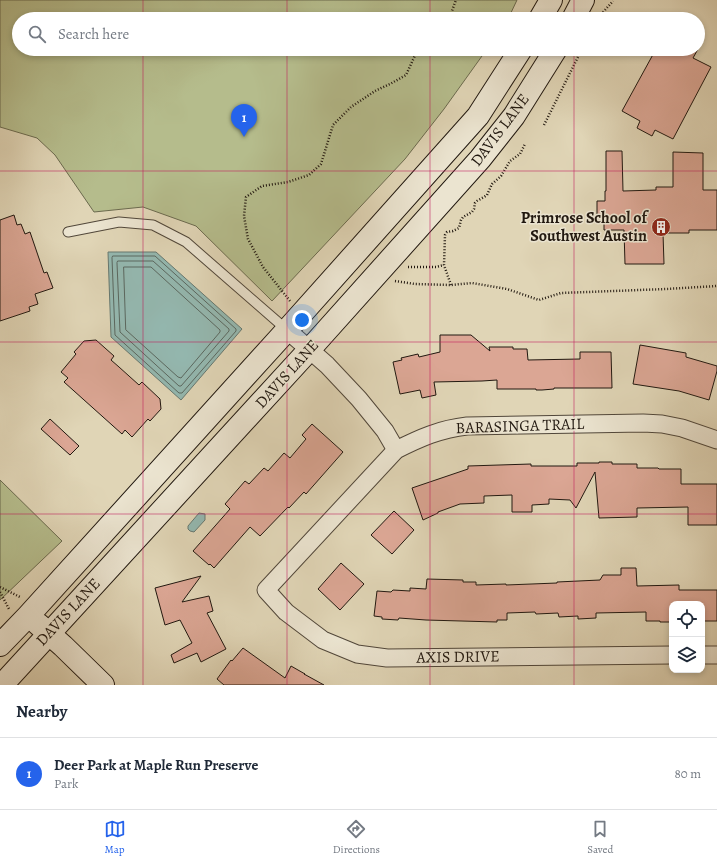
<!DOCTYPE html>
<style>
body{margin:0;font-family:Alegreya,serif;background:#f2f2f3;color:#1f2937}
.controls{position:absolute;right:12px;bottom:12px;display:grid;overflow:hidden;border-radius:8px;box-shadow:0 2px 6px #0003}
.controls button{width:36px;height:36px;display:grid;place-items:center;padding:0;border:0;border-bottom:1px solid #e0e1e3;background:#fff;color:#1f2937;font:20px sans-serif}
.you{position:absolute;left:302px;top:320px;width:14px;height:14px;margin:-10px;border:3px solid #fff;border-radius:50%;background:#1a73e8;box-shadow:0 0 0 6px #1a73e833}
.badge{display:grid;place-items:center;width:26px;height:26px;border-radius:50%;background:#2563eb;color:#fff;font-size:13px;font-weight:700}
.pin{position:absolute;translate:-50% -33px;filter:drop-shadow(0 1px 2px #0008)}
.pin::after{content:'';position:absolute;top:21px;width:14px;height:12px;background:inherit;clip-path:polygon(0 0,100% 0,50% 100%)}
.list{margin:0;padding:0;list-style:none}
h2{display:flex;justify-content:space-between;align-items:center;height:52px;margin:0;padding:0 16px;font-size:17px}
h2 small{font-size:13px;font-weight:400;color:#747a83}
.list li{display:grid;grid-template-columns:26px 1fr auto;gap:12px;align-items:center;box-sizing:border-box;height:72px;padding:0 16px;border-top:1px solid #e0e1e3}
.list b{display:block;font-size:15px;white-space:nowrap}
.list p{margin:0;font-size:13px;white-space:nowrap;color:#747a83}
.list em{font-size:13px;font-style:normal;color:#747a83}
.icon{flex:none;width:22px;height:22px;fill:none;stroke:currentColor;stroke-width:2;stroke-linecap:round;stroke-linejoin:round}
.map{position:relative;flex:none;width:717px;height:685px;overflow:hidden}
.search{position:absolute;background:#fff;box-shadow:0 2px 6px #0003;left:12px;right:12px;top:12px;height:44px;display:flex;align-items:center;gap:10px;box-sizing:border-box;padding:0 14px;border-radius:22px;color:#747a83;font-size:15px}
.sheet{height:124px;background:#fff}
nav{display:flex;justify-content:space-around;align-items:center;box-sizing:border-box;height:56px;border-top:1px solid #e0e1e3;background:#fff;font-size:11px;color:#747a83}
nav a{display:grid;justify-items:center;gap:2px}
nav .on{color:#2563eb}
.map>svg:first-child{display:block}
.green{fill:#b5bc8c;stroke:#6b6a4e}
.water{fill:#94b8b0;stroke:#667870}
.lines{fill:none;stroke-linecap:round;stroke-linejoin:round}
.shore{stroke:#5a6860;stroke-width:1}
.building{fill:#dba694;stroke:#211810}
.lane-casing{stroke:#51473a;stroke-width:11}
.street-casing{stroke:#51473a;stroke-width:19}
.secondary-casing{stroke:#211810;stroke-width:24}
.path{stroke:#211810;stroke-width:2.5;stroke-dasharray:1 2;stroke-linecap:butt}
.lane{stroke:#ebe4d0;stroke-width:9}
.street{stroke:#ebe4d0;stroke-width:17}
.secondary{stroke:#ebe4d0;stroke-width:22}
.grid{fill:none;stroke:#c2185b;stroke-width:1;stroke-opacity:0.55}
.labels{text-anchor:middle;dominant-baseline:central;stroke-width:3;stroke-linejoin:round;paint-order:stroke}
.street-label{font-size:16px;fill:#211810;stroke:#ebe4d0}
.poi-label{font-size:16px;font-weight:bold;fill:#211810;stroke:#ebe4d0;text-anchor:end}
</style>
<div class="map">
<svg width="717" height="685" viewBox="0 0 717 685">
<rect width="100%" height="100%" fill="#e0d5b6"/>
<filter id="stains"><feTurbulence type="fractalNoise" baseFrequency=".005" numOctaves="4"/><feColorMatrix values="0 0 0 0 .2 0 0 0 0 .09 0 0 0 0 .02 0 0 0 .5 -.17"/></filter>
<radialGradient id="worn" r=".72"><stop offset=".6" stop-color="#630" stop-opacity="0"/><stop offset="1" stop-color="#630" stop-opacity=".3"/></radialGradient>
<g class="green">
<path d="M0,0h517l-9,19h-489v30h468l-43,60 -39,50 -133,142 -76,-75 -53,-19 -49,5 -39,-57 -18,-17 -37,-11z"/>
<path d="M0,480l62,61 -62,59z"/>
</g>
<g class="water">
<path d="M108,252h48l86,77 -61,71 -70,-63z"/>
<path d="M199,513l6,1v6l-11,12 -4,-1 -2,-2v-3z"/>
</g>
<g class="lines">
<g class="shore">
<path d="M113,256h42l81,73v2l-54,62h-3l-64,-58 -3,-77z"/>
<path d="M118,261h35l76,68v2l-48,55h-2l-59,-54 -3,-69z"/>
<path d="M124,267h27l69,63v2l-39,46 -3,-1 -52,-47z"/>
</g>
</g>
<g class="building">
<path d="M656,49h42l-5,9 18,9 -38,72 -18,-9 -3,6 -15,-8 3,-7 -18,-10z"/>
<path d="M606,151h16l1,40 33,-1v-3h17v-35l30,1v37h14v40h-28v3h-26l1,31h-39l-1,-34h-20v-10h-7v-19h8v-10h1z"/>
<path d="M14,215l3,10 4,-1 4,10 5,-2 14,41 3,-1 6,16 -18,6 3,10 -9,3 1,4 -30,10v-101z"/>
<path d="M440,335h31l19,16 -1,-4h24v2h14l1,11 52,-1v-7h31l1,36h-58v1l-12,1h-6v-1h-39v-9l-15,1 -48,1 2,13 -14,3 -2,-8 -20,4 -7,-32 9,-2 -1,-2 17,-4 1,3 21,-5z"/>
<path d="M96,340l18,16 -3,4 8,7 20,18 3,-3 18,17 1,10 -11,12 -2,-2 -16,18 -7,-7 -3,4 -58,-52 4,-4 -7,-6 15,-18 -2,-2 10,-11z"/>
<path d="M640,345l46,8v4l31,9v5l-8,29 -30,-9 -46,-7z"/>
<path d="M50,419l29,27 -9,9 -29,-26z"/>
<path d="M312,424l31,28 -37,42 -2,-2 -15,16 -1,-1 -28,29 -10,-9 -36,41 -4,-4 -1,1 -16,-14 37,-42 -5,-5 20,-23 4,3 15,-16 4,3 16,-18 6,5 16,-19 -4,-4z"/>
<path d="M599,462h13v2h25v4h21l1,1h22v15h36v41h-29v-18l-51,1v9l-38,1 -4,-46 -19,36 -6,-8 -21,-1v5l-17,1v7h-20v-17l-28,1v7l-24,1 -22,8v1l-15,7 -11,-32 56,-19v-3l63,-2v2h46v-3h22z"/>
<path d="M394,511l20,19 -22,24 -21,-19z"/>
<path d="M341,563l23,21 -24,26 -22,-21z"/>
<path d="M621,568h15l1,18 42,-1v5h38v31h-15v-17h-30v18h-12v-1h-14v-9l-50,1v5l-18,1v-3l-19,1 -1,-4 -22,1 -1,-2 -28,1v7h-10v2l-71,-2 -27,-2 -1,2 -16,-1v-2l-8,-1 3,-25 14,1 2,-2 17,1v-3l16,1 1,-10 36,1v2h13v3l30,-1v1l51,-2v-1l43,-2 3,-5h18z"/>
<path d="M201,576l-19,26 27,-6 4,15 -6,2 19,36 -25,13 -4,-9 -23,10 -3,-8 21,-12 -12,-23 -15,5 -10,-37z"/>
<path d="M243,648l42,30 6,-12 14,8h-1l20,11h-100l-7,-6 14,-19 1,1z"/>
</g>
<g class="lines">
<defs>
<path id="lane" d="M68,232l51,-10 34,3 33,17 101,88"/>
<g id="street">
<path d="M287,330l40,35 32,34 26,32 11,19"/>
<path d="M672,655l-285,3 -30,-4 -34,-14 -37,-28 -20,-22 130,-140c24,-12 44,-21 71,-24l176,-3 19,1 20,4 35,12"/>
<path d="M702,655h15"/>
</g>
<g id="secondary">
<path d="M540,19l11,-19"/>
<path d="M573,19l10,-19"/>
<path d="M38,624l25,22 40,39"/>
<path d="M0,645l28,-29 259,-286 191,-214 43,-67"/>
<path d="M2,685l307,-335 171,-191 34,-43 42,-67"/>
</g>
</defs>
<use href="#lane" class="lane-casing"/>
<use href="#street" class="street-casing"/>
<use href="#secondary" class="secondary-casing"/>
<g class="path">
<path d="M449,19l7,-19"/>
<path d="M597,19l16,-18"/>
<path d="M544,125l38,-76"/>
<path d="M408,267h28l8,-2"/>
<path d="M395,281l20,3 36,1 21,-2 35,6 32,11 22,-7 105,-4 51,-3"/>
<path d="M451,285l-7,-20 1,-30 2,-3 6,-1 6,-3 2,-8 2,-3 9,-5 2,-3 1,-6 2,-2 7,-4 3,-2 5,-11 9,-8 9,-15 10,-7 5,-10"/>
<path d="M290,301l-27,-34 -15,-28 -4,-23 2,-19 16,-11 26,-4 21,-7 12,-11 12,-39 18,-18 24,-16 15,-7 16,-9 12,-26"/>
<path d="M0,587l20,10"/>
<path d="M0,592l9,17"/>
</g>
<use href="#lane" class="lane"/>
<use href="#street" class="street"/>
<use href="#secondary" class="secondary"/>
</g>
<path class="grid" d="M143,0v19M287,0v19M430,0v19M574,0v19M143,49v636M287,49v636M430,49v636M574,49v636M0,171h717M0,342h717M0,514h717"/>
<defs>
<symbol id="building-disc" viewBox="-11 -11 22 22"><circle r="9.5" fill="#8f2418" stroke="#ebe4d0"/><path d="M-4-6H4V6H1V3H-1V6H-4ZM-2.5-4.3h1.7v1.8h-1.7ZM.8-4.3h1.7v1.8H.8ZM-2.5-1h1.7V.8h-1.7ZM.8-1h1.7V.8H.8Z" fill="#fff"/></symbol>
</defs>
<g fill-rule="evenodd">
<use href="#building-disc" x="650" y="216" width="22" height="22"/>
</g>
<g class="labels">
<g class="street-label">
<text transform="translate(500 130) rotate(-53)">DAVIS LANE</text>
<text transform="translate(287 374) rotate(-48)">DAVIS LANE</text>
<text transform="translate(520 426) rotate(-2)">BARASINGA TRAIL</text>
<text transform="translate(68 612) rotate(-47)">DAVIS LANE</text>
<text transform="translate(458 657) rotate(-1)">AXIS DRIVE</text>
</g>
<g class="poi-label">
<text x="647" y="218">Primrose School of<tspan x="647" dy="18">Southwest Austin</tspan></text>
</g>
</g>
<rect width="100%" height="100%" filter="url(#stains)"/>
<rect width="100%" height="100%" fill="url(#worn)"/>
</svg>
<div class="controls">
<button><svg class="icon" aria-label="locate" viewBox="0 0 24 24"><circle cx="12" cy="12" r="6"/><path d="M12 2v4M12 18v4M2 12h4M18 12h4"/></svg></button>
<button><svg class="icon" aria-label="layers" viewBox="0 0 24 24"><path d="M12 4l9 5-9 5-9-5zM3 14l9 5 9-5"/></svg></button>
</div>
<div class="you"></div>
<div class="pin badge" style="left:244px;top:137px">1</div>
<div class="search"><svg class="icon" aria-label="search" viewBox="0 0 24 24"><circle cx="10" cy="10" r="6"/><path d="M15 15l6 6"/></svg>Search here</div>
</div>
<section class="sheet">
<h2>Nearby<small></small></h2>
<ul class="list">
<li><span class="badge">1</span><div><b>Deer Park at Maple Run Preserve</b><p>Park</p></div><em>80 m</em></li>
</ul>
</section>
<nav>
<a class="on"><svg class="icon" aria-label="map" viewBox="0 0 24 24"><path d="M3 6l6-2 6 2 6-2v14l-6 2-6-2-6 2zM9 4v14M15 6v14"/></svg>Map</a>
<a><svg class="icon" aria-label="directions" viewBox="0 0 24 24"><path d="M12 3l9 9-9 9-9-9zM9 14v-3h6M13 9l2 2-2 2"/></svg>Directions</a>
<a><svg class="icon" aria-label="saved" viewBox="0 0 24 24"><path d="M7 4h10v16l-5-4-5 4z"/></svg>Saved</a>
</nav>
